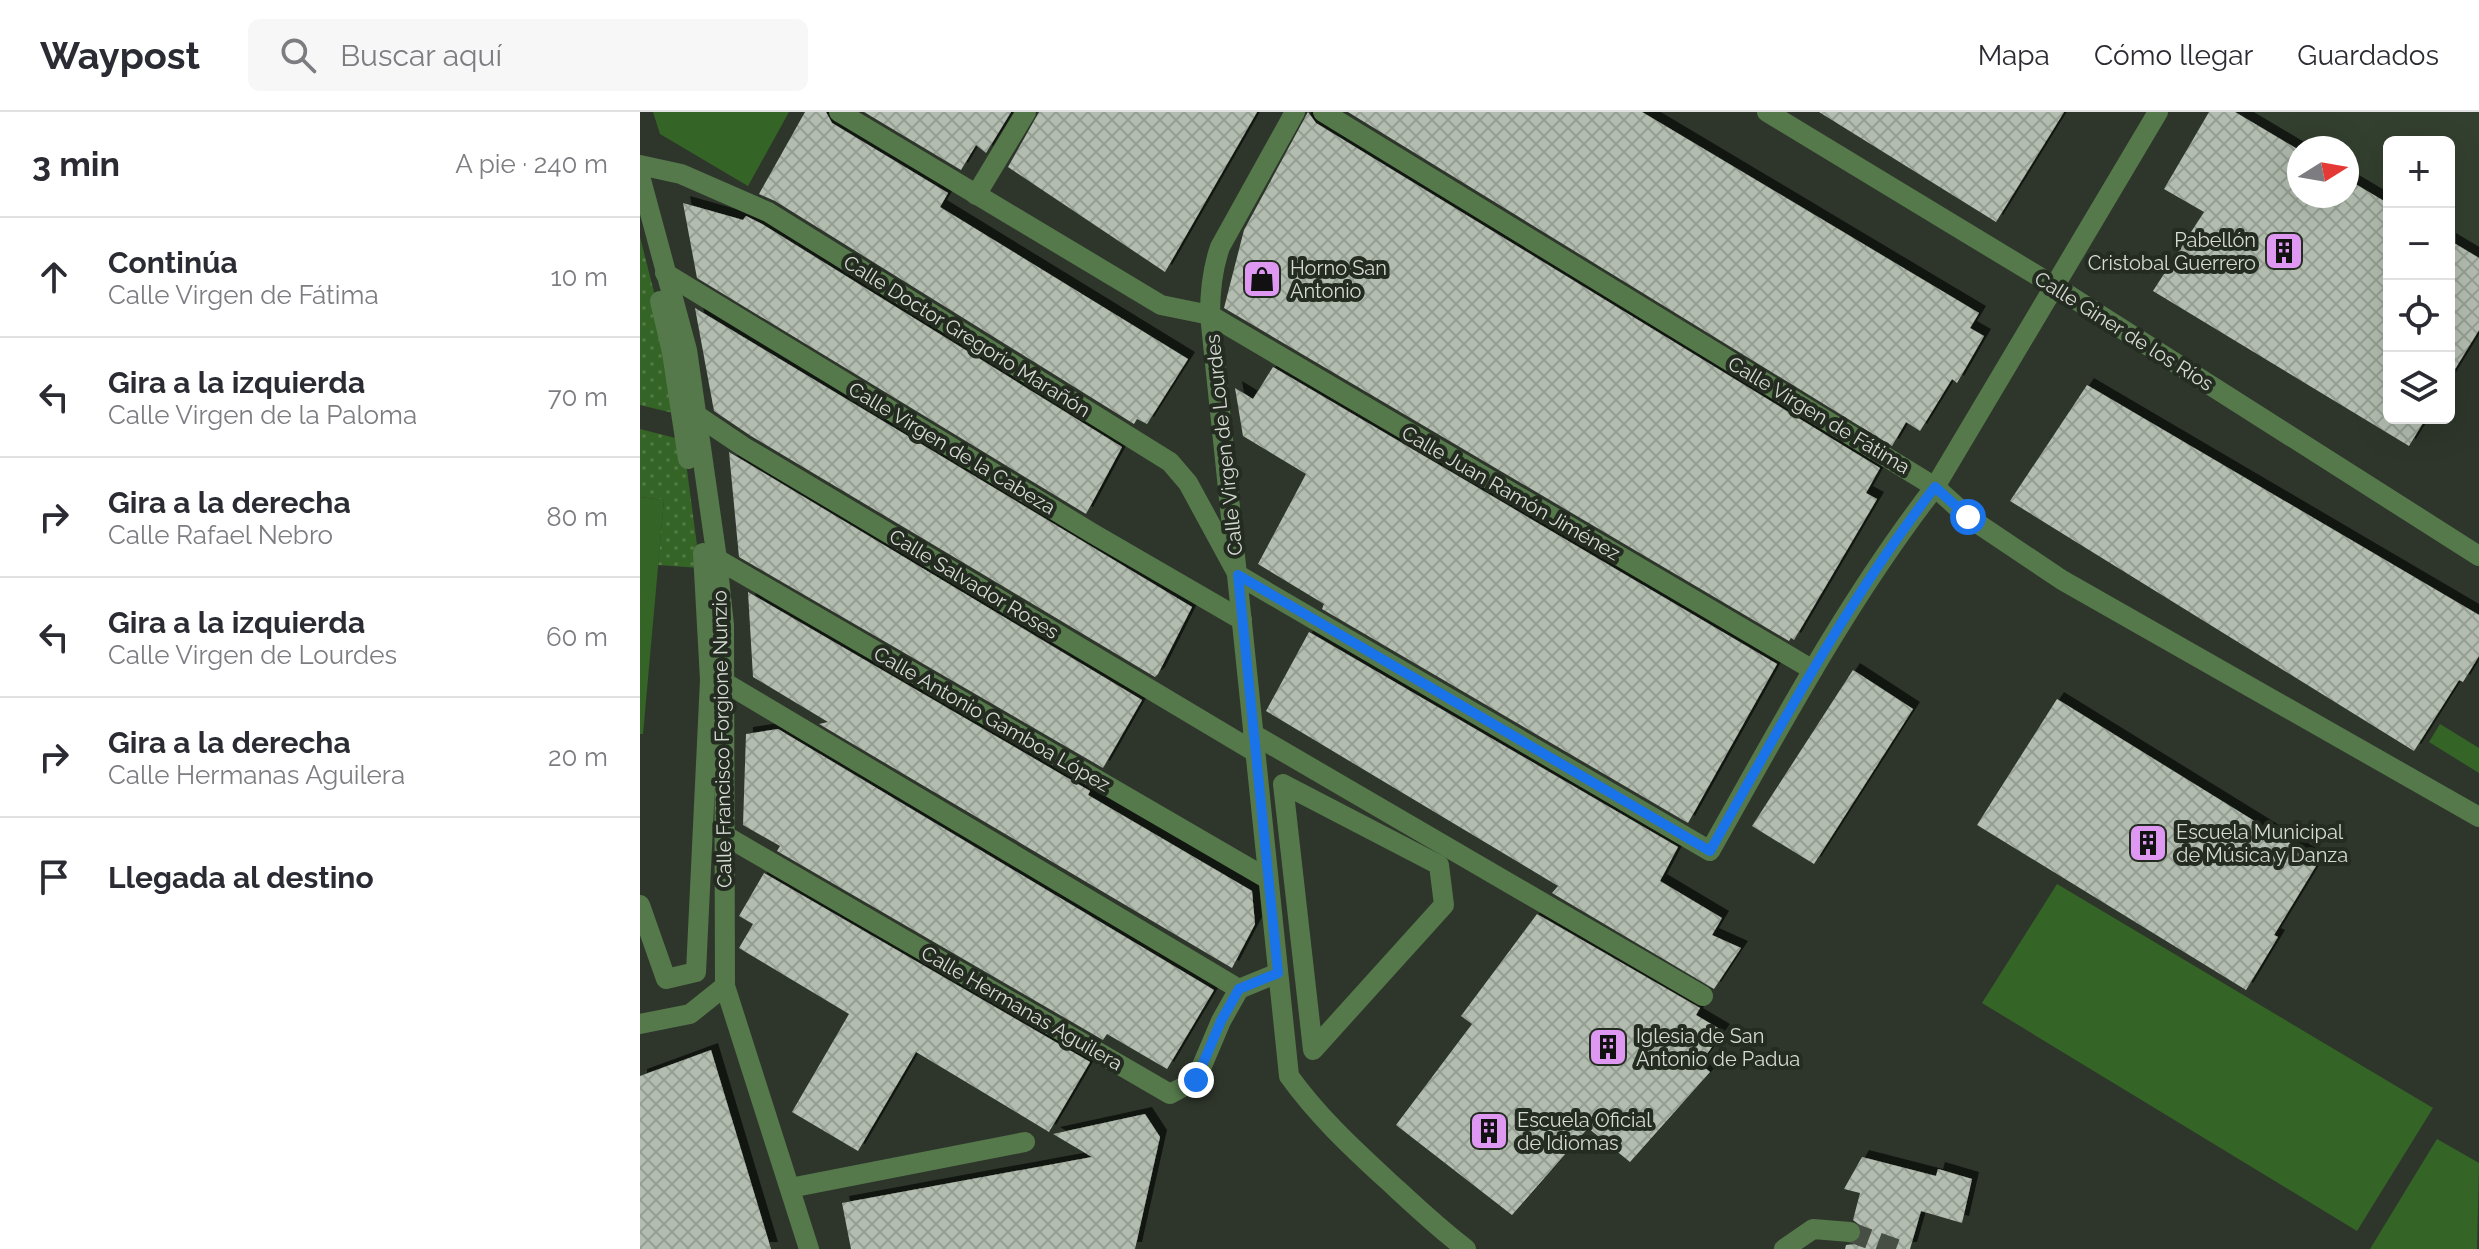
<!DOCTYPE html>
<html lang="es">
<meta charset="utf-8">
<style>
body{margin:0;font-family:Raleway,sans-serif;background:#f7f7f7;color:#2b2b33}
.controls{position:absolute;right:24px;top:24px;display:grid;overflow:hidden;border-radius:12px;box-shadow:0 8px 32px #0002}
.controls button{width:72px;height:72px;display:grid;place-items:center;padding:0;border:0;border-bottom:2px solid #e1e1e2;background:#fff;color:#2b2b33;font:40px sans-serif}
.compass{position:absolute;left:1647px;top:24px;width:72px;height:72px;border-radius:50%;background:#fff;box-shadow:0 8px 32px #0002;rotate:79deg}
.stop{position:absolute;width:24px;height:24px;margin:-18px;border:6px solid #1a73e8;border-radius:50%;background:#fff}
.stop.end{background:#1a73e8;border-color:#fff;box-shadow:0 2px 8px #0008}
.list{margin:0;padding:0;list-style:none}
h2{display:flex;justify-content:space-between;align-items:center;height:104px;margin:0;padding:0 32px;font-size:34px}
h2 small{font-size:26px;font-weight:400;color:#7c7c81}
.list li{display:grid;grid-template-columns:52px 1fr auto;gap:24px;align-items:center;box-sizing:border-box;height:120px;padding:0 32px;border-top:2px solid #e1e1e2}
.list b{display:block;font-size:30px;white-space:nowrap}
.list p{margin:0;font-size:26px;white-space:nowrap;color:#7c7c81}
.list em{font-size:26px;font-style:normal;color:#7c7c81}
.icon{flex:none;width:44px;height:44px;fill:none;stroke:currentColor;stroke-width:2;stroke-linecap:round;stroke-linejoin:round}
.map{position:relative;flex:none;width:1839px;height:1137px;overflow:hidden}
header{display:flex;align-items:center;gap:48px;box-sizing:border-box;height:112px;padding:0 40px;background:#fff;border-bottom:2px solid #e1e1e2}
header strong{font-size:38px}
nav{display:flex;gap:44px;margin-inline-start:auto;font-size:28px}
.search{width:560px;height:72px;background:#f7f7f7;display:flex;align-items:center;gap:20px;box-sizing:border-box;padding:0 28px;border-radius:12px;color:#7c7c81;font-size:30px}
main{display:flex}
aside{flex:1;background:#fff}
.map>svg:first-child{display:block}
.built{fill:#333f2f}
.grass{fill:url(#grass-dots)}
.green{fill:#356526}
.building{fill:url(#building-cross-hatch);filter:url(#shadow)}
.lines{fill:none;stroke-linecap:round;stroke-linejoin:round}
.minor-tunnel{stroke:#474f44;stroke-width:20;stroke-dasharray:20 10;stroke-linecap:butt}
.minor{stroke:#55794b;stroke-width:20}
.route{stroke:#1a73e8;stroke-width:10}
.labels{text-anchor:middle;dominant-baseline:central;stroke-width:8;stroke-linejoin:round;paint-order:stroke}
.poi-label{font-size:20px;fill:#d6dbd4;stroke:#242c21;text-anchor:start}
.street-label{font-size:20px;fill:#d6dbd4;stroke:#242c21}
</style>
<header>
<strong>Waypost</strong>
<div class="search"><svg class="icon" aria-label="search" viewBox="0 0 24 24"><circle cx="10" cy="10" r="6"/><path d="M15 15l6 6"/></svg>Buscar aquí</div>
<nav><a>Mapa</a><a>Cómo llegar</a><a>Guardados</a></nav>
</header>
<main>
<aside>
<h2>3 min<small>A pie · 240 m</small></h2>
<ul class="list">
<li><svg class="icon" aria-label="ahead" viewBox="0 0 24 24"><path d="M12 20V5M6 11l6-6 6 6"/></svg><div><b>Continúa</b><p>Calle Virgen de Fátima</p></div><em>10 m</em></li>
<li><svg class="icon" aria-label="left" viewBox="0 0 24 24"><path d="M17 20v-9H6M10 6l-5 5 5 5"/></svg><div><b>Gira a la izquierda</b><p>Calle Virgen de la Paloma</p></div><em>70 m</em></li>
<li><svg class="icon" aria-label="right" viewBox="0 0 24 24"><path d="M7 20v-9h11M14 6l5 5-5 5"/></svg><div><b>Gira a la derecha</b><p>Calle Rafael Nebro</p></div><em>80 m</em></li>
<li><svg class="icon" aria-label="left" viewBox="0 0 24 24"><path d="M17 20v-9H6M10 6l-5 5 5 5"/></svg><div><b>Gira a la izquierda</b><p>Calle Virgen de Lourdes</p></div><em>60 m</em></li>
<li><svg class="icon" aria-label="right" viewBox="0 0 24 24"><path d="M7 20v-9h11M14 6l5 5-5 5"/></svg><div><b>Gira a la derecha</b><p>Calle Hermanas Aguilera</p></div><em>20 m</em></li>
<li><svg class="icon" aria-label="arrive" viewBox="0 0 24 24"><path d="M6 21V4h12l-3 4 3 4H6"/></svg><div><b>Llegada al destino</b></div></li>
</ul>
</aside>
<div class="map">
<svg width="1839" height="1137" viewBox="0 0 1839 1137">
<defs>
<pattern id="grass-dots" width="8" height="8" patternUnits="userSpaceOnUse" patternTransform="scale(2)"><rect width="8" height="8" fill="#356526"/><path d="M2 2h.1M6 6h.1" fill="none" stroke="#527a45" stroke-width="1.8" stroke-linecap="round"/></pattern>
<pattern id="building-cross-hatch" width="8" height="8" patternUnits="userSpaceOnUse" patternTransform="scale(2)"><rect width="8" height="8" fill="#b2bdaf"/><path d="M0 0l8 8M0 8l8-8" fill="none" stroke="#969e93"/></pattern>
<filter id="shadow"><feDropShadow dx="7" dy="-7" stdDeviation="0" flood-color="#0009"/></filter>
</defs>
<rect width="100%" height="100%" fill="#2e362b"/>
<path class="built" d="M1595,0h244v146l-30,-18v-98h-60v62l-42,-25v-31h-48v2z"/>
<g class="grass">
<path d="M0,125l29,114 8,63 -37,-9z"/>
<path d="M0,317l43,11 17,128 -42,-3 6,-65 -24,-3z"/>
</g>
<g class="green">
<path d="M13,0h136l-41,74 -88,-52z"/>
<path d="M0,385l24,3 -21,234h-3z"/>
<path d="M1800,612l39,24v25l-50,-31z"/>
<path d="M1417,772l376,224 -76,123 -375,-228z"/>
<path d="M1797,1027l42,24 -2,86h-107z"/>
</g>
<g class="building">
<path d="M165,0h21l6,11 116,70 -8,14 248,152 -41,65 -10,-5 -3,5 -359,-223 -16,-7z"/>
<path d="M224,0h147l-25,41 -10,-8 -15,25z"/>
<path d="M399,0h218l-92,160 -157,-105z"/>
<path d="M668,0l8,11 564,345 -14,25 11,6 -83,141 -3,-2 -2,3 -565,-333 20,-78z"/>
<path d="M708,0h294l337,201 -9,15 14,8 -27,47 -5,-4 -32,52 -14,-9 -14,24z"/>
<path d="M1179,0h245l-68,110z"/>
<path d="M1569,0h26l64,38v46h48v-17l42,25v214h37l-17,28 -256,-155 51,-79 -40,-23z"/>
<path d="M43,91l60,17 3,-4 16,8 360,223 -36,67 -389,-236z"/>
<path d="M1809,128l30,18v72l-30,49z"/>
<path d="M55,196l497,299 -34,67 -3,3 -404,-241 -37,-25z"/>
<path d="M633,255l504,297 -89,159 -366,-214 2,-5 -66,-40 48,-90 -63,-38 -8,-48 18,11z"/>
<path d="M1447,273l392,230v41l-16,26 -4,-2 -45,71 -404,-250z"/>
<path d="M89,340l413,248 -39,68 -364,-211z"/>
<path d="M108,480l342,199 -2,4 164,96 3,33 -23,44 -413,-244 9,-2 -75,-45z"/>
<path d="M669,520l369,215 -18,34 62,37 -10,17 29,13 -27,41 -162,-96 6,-7 -292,-175z"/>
<path d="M1213,558l60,39 -99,155 -62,-38z"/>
<path d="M1417,587l262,162 -45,74 4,2 -32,53 -269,-165z"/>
<path d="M138,617l436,261 -47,79 -60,-35 -4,6 -326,-189 3,-5 -37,-21 3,-91z"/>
<path d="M124,761l326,189 -41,70 -133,-80 -58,99 -66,-39 57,-98 -110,-66 14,-24 -14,-8z"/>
<path d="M897,802l163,94 -4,7 27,16 -23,33 10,8 -80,90 -42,-34 -76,87 -116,-90 76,-101 -11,-8z"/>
<path d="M71,938l60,199h-131v-173z"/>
<path d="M505,1002l15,23 -25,112h-284l-9,-46 250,-46 -39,-23z"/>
<path d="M1222,1045l74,19 2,-7 34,10 -10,44 -41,-12 -11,38h-65l1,-4 9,-1 5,-4 3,-6 -2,-8 -8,-6 7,-27 -16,-4z"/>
</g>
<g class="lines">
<path class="minor-tunnel" d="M1210,1120l46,17"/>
<g class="minor">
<path d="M199,0l322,193 49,10 603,355"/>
<path d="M655,0l-75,135c-8,23 -10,44 -10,68l79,761c28,39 62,71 98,104 26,24 51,48 79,69"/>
<path d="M683,0l612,375 33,30 94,63 417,237"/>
<path d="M1127,0l289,175 423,269"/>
<path d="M0,53l41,9 87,38 402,250 18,21 50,92 472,276c70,-124 138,-252 225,-364l223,-375"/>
<path d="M0,64l47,174 30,209 7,66 1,361 84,263"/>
<path d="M336,83l50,-83"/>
<path d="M25,161l427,260 150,87"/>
<path d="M20,189l12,51 16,107"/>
<path d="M55,302l49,33 511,305"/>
<path d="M77,447l551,320"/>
<path d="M84,570l515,307"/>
<path d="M613,622l450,262"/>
<path d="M643,672l156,81 5,40 -131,145z"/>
<path d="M84,723l446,259 26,-14 25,-59 18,-32 39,-16"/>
<path d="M0,793l26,74 30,-7 14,-292 -7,-127"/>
<path d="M0,912l50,-10 35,-28"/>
<path d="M150,1076l235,-46"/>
<path d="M1144,1137l29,-20 37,3"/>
</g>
</g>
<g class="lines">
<path class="route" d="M556,968l25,-59 18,-32 39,-16 -40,-398 472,276c70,-124 138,-252 225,-364l33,30"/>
</g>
<defs>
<symbol id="building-square" viewBox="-11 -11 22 22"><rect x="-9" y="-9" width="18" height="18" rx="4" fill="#de98f2" stroke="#242c21"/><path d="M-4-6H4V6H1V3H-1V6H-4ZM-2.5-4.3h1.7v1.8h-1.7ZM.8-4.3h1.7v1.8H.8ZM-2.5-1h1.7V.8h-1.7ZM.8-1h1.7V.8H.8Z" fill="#111"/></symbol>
<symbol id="shop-square" viewBox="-11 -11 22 22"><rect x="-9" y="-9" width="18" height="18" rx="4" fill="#de98f2" stroke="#242c21"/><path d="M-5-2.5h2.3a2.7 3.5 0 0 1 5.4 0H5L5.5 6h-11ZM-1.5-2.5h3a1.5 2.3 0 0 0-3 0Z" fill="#111"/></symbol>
</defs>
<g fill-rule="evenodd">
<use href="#building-square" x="1622" y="117" width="44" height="44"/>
<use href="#shop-square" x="600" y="145" width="44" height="44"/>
<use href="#building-square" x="1486" y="709" width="44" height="44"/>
<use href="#building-square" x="946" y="913" width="44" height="44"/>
<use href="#building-square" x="827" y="997" width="44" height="44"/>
</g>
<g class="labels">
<g class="poi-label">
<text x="1616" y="128" text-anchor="end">Pabellón<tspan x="1616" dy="23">Cristobal Guerrero</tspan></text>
<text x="650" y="156">Horno San<tspan x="650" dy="23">Antonio</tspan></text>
<text x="1536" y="720">Escuela Municipal<tspan x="1536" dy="23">de Música y Danza</tspan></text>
<text x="996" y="924">Iglesia de San<tspan x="996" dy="23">Antonio de Padua</tspan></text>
<text x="877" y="1008">Escuela Oficial<tspan x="877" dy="23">de Idiomas</tspan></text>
</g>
<g class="street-label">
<text transform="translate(1484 219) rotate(32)">Calle Giner de los Ríos</text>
<text transform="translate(327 224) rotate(32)">Calle Doctor Gregorio Marañón</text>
<text transform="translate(1179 303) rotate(31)">Calle Virgen de Fátima</text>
<text transform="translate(584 333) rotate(-96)">Calle Virgen de Lourdes</text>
<text transform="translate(312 336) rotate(31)">Calle Virgen de la Cabeza</text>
<text transform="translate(871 381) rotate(30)">Calle Juan Ramón Jiménez</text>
<text transform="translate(334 472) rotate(31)">Calle Salvador Roses</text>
<text transform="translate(352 607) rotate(30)">Calle Antonio Gamboa López</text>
<text transform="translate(82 627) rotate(-91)">Calle Francisco Forgione Nunzio</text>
<text transform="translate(382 896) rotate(30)">Calle Hermanas Aguilera</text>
</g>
</g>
</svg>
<div class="controls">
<button>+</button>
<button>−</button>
<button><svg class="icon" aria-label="locate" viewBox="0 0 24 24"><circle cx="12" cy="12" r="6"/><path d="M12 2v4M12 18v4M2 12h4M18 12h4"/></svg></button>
<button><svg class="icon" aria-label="layers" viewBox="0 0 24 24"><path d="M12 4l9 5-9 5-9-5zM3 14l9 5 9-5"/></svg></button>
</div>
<svg class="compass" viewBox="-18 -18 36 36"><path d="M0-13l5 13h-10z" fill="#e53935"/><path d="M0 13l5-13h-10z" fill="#7c7c81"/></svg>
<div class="stop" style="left:1328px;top:405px"></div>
<div class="stop end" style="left:556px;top:968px"></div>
</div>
</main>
